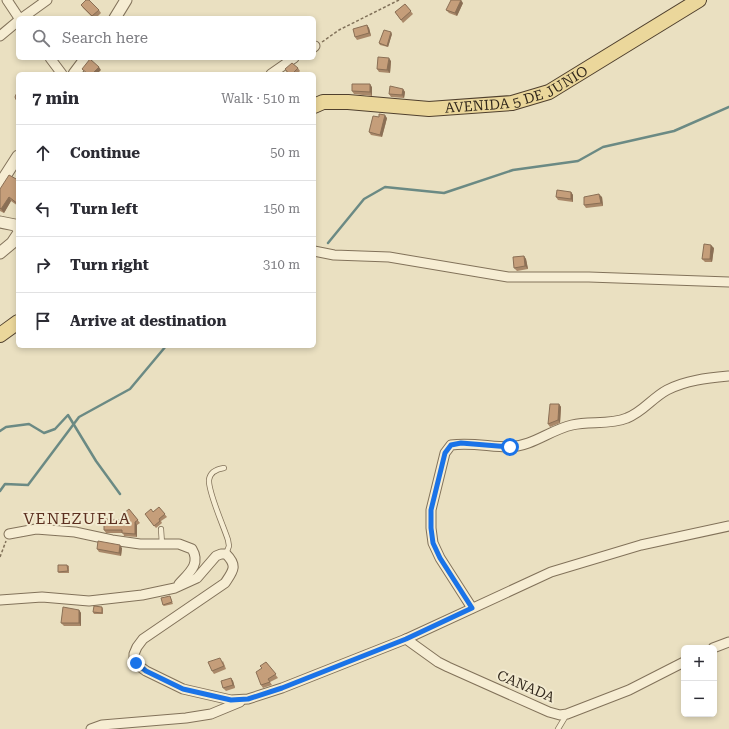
<!DOCTYPE html>
<meta charset="utf-8">
<style>
body{margin:0;font-family:"Roboto Serif",serif;background:#f2f2f3;color:#2b2b33}
.controls{position:absolute;right:12px;bottom:12px;display:grid;overflow:hidden;border-radius:6px;box-shadow:0 2px 6px #0003}
.controls button{width:36px;height:36px;display:grid;place-items:center;padding:0;border:0;border-bottom:1px solid #e1e1e2;background:#fff;color:#2b2b33;font:20px sans-serif}
.stop{position:absolute;width:12px;height:12px;margin:-9px;border:3px solid #1a73e8;border-radius:50%;background:#fff}
.stop.end{background:#1a73e8;border-color:#fff;box-shadow:0 1px 4px #0008}
.list{margin:0;padding:0;list-style:none}
h2{display:flex;justify-content:space-between;align-items:center;height:52px;margin:0;padding:0 16px;font-size:17px}
h2 small{font-size:13px;font-weight:400;color:#7c7c81}
.list li{display:grid;grid-template-columns:26px 1fr auto;gap:12px;align-items:center;box-sizing:border-box;height:56px;padding:0 16px;border-top:1px solid #e1e1e2}
.list b{display:block;font-size:15px;white-space:nowrap}
.list em{font-size:13px;font-style:normal;color:#7c7c81}
.icon{flex:none;width:22px;height:22px;fill:none;stroke:currentColor;stroke-width:2;stroke-linecap:round;stroke-linejoin:round}
.map{position:relative;flex:none;width:729px;height:729px;overflow:hidden}
.search{position:absolute;background:#fff;box-shadow:0 2px 6px #0003;left:16px;top:16px;width:300px;height:44px;display:flex;align-items:center;gap:10px;box-sizing:border-box;padding:0 14px;border-radius:6px;color:#7c7c81;font-size:15px}
.panel{position:absolute;background:#fff;box-shadow:0 2px 6px #0003;left:16px;top:72px;width:300px;height:276px;border-radius:6px}
.map>svg:first-child{display:block}
.lines{fill:none;stroke-linecap:round;stroke-linejoin:round}
.stream{stroke:#6b8a84;stroke-width:2.5}
.service-casing{stroke:#82725a;stroke-width:6}
.minor-casing{stroke:#82725a;stroke-width:11}
.tertiary-casing{stroke:#82725a;stroke-width:13}
.primary-casing{stroke:#50402e;stroke-width:16}
.path{stroke:#82725a;stroke-width:1.5;stroke-dasharray:3 2;stroke-linecap:butt}
.service{stroke:#f6edd3;stroke-width:4.5}
.minor{stroke:#f6edd3;stroke-width:9}
.tertiary{stroke:#f6edd3;stroke-width:11}
.primary{stroke:#ebd79b;stroke-width:14}
.wall{fill:#a98869}
.shaded-wall{fill:#8a6f55}
.building{fill:#c59e7a;stroke:#8a6f55}
.route{stroke:#1a73e8;stroke-width:5}
.labels{text-anchor:middle;dominant-baseline:central;stroke-width:4;stroke-linejoin:round;paint-order:stroke}
.street-label{font-size:14px;fill:#33291d;stroke:#f2ead0}
.quarter-label{font-size:16px;letter-spacing:1px;fill:#5c3020;stroke:#f2ead0}
</style>
<div class="map">
<svg width="729" height="729" viewBox="0 0 729 729">
<rect width="100%" height="100%" fill="#eae0c1"/>
<g class="lines">
<g class="stream">
<path d="M328,243l36,-44 21,-12 59,6 69,-23 65,-9 25,-14 71,-16 55,-24"/>
<path d="M0,431l6,-4 23,-3 15,9 11,-4 13,-14 28,46 24,33"/>
<path d="M0,491l5,-7 23,1 51,-68 51,-28 36,-43"/>
</g>
<defs>
<g id="service">
<path d="M224,468c-7,1 -14,4 -15,12 -1,12 15,47 19,60l1,6 -3,8"/>
<path d="M161,529l1,15"/>
<path d="M558,729l9,-15"/>
</g>
<g id="minor">
<path d="M7,0l12,18"/>
<path d="M22,18l25,-18"/>
<path d="M0,36l18,-15"/>
<path d="M314,47l1,-1"/>
<path d="M50,58l12,16"/>
<path d="M271,74l23,-16"/>
<path d="M314,251l20,4 55,2 119,20h81l140,5"/>
<path d="M9,534l27,-5 39,3 37,8 28,4h39l13,5c9,15 -3,24 -13,35"/>
<path d="M0,600l42,-3 47,4 53,-6 33,-7 22,-10 19,-22 5,-2h5c12,12 7,17 -1,29l-82,56 -6,8 -3,7v5l1,4 11,8 37,18 48,11 17,-1 34,-11 124,-49 145,-67 90,-27 88,-19"/>
<path d="M472,608l-32,-50 -7,-15 -2,-15v-18l14,-57 6,-8c20,-3 39,2 58,2 24,-1 41,-17 63,-22 18,-4 38,0 55,-7 16,-6 25,-20 40,-28 19,-10 41,-12 62,-14"/>
<path d="M406,639l32,23 10,5 101,45 11,3 7,-1 62,-24 55,-28"/>
<path d="M713,648l16,-6"/>
<path d="M91,729l11,-4 84,-7 25,-4 29,-12"/>
</g>
<g id="tertiary">
<path d="M115,18l11,-18"/>
<path d="M74,74l12,-16"/>
<path d="M0,184l18,-28"/>
<path d="M0,222l15,3 3,3"/>
<path d="M0,253l12,-10 6,-9"/>
</g>
<g id="primary">
<path id="s1" d="M314,106l9,-4h25l81,7 83,-6 37,-11 150,-92"/>
<path d="M0,335l18,-13"/>
</g>
</defs>
<use href="#service" class="service-casing"/>
<use href="#minor" class="minor-casing"/>
<use href="#tertiary" class="tertiary-casing"/>
<use href="#primary" class="primary-casing"/>
<g class="path">
<path d="M322,42l17,-12 60,-30"/>
<path d="M0,557l6,-16"/>
</g>
<use href="#service" class="service"/>
<use href="#minor" class="minor"/>
<use href="#tertiary" class="tertiary"/>
<use href="#primary" class="primary"/>
</g>
<g class="wall">
<path d="M463,3l-6,13 -8,-3 -3,-3z"/>
<path d="M405,4l8,10 -10,9 -8,-11z"/>
<path d="M81,5l18,5 2,3 -5,5h-3l-10,-10z"/>
<path d="M367,25l2,3 2,8 -14,4 -2,-3z"/>
<path d="M392,34l-4,13 -8,-2 -1,-2z"/>
<path d="M391,61l-1,12 -11,-1 -2,-3z"/>
<path d="M298,68l2,3 -3,3h-9l-3,-5z"/>
<path d="M372,87v9l-18,-2 -2,-3z"/>
<path d="M403,89l2,3 -1,6 -13,-1 -2,-3z"/>
<path d="M379,117l8,1 -5,19 -11,-2 -2,-3z"/>
<path d="M18,180v26l-7,-5 -7,12 -4,-2v-22z"/>
<path d="M571,192l2,3v7l-15,-2 -2,-3z"/>
<path d="M602,197l1,9 -17,2 -2,-3z"/>
<path d="M714,248l-2,14h-7l-3,-3z"/>
<path d="M524,256l2,3 2,10 -11,2 -3,-3z"/>
<path d="M559,404l2,3 -1,16 -10,4 -2,-3z"/>
<path d="M159,507l8,10 -6,4 1,2 -6,5 -9,-11z"/>
<path d="M129,509l11,14 -3,2v12l-13,-1 -1,-3h-17l-2,-3 24,-10z"/>
<path d="M122,548l-1,8 -22,-4 -2,-3z"/>
<path d="M67,565l2,1v7h-10l-1,-1z"/>
<path d="M170,596l3,8 -9,2 -1,-1z"/>
<path d="M103,608v6h-9l-1,-2z"/>
<path d="M79,610l2,3v13h-17l-3,-3z"/>
<path d="M223,661l3,8 -12,5 -2,-3z"/>
<path d="M266,662l12,16 -8,4 2,3 -9,3 -2,-3 1,-17z"/>
<path d="M231,678l2,3 2,7 -9,3 -3,-3z"/>
</g>
<g class="shaded-wall">
<path d="M461,0l2,3 -6,13 -2,-3z"/>
<path d="M367,25l2,3 2,8 -2,-3z"/>
<path d="M391,32l1,2 -4,13 -1,-1z"/>
<path d="M389,58l2,3 -1,12 -3,-3z"/>
<path d="M99,67l2,3 -4,4h-5z"/>
<path d="M370,84l2,3v9l-2,-4z"/>
<path d="M403,89l2,3 -1,6 -2,-3z"/>
<path d="M385,115l2,3 -5,19 -2,-2z"/>
<path d="M571,192l2,3v7l-2,-3z"/>
<path d="M599,194l3,3 1,9 -2,-3z"/>
<path d="M9,197l2,4 -7,12 -3,-4z"/>
<path d="M711,245l3,3 -2,14 -2,-3z"/>
<path d="M524,256l2,3 2,10 -3,-3z"/>
<path d="M559,404l2,3 -1,16 -2,-3z"/>
<path d="M135,522l2,3v12l-2,-3z"/>
<path d="M120,545l2,3 -1,8 -2,-3z"/>
<path d="M79,610l2,3v13l-2,-3z"/>
<path d="M231,678l2,3 2,7 -2,-3z"/>
</g>
<g class="building">
<path d="M86,0h3l10,10 -7,6 -11,-11z"/>
<path d="M451,0h10l-6,13 -9,-3z"/>
<path d="M405,4l6,7 -10,9 -6,-8z"/>
<path d="M367,25l2,8 -14,4 -2,-8z"/>
<path d="M384,30l7,2 -4,14 -8,-3z"/>
<path d="M378,57l11,1 -2,12 -10,-1z"/>
<path d="M90,59l9,8 -7,7h-4l-6,-5z"/>
<path d="M292,63l6,5 -6,6h-3l-4,-5z"/>
<path d="M352,84h18v8l-18,-1z"/>
<path d="M390,86l13,3 -1,6 -13,-1z"/>
<path d="M18,90v14l-3,-7z"/>
<path d="M379,114l6,1 -5,20 -11,-3 4,-16 6,1z"/>
<path d="M9,175l9,5v24l-9,-7 -8,12 -1,-1v-19z"/>
<path d="M557,190l14,2v7l-15,-2z"/>
<path d="M599,194l2,9 -17,2v-8z"/>
<path d="M704,244l7,1 -1,14h-8z"/>
<path d="M524,256l1,10 -11,2 -1,-11z"/>
<path d="M550,404h9l-1,16 -10,4z"/>
<path d="M159,507l6,7 -6,5 1,2 -6,5 -9,-12 6,-5 2,3z"/>
<path d="M129,509l9,11 -3,2v12l-13,-1v-3h-18v-11l24,1 -5,-6z"/>
<path d="M98,541l22,4 -1,8 -22,-4z"/>
<path d="M58,565h9l1,6 -10,1z"/>
<path d="M170,596l2,6 -9,3 -2,-7z"/>
<path d="M94,606l8,1v6l-9,-1z"/>
<path d="M63,607l16,3v13h-18z"/>
<path d="M220,658l4,8 -12,5 -4,-9z"/>
<path d="M266,662l10,12 -8,5 2,3 -9,3 -5,-13 6,-4 -2,-2z"/>
<path d="M231,678l2,7 -10,3 -2,-7z"/>
</g>
<g class="lines">
<path class="route" d="M136,663l10,8 37,18 48,11 17,-1 34,-11 124,-49 66,-31 -32,-50 -7,-15 -2,-15v-18l14,-57 6,-8 10,-2 49,4"/>
</g>
<g class="labels">
<g class="street-label">
<text stroke="none"><textPath href="#s1" startOffset="207">AVENIDA 5 DE JUNIO</textPath></text>
<text transform="translate(526 686) rotate(23)">CANADA</text>
</g>
<g class="quarter-label">
<text x="77" y="518">VENEZUELA</text>
</g>
</g>
</svg>
<div class="controls">
<button>+</button>
<button>−</button>
</div>
<div class="stop" style="left:510px;top:447px"></div>
<div class="stop end" style="left:136px;top:663px"></div>
<div class="search"><svg class="icon" aria-label="search" viewBox="0 0 24 24"><circle cx="10" cy="10" r="6"/><path d="M15 15l6 6"/></svg>Search here</div>
<section class="panel">
<h2>7 min<small>Walk · 510 m</small></h2>
<ul class="list">
<li><svg class="icon" aria-label="ahead" viewBox="0 0 24 24"><path d="M12 20V5M6 11l6-6 6 6"/></svg><div><b>Continue</b></div><em>50 m</em></li>
<li><svg class="icon" aria-label="left" viewBox="0 0 24 24"><path d="M17 20v-9H6M10 6l-5 5 5 5"/></svg><div><b>Turn left</b></div><em>150 m</em></li>
<li><svg class="icon" aria-label="right" viewBox="0 0 24 24"><path d="M7 20v-9h11M14 6l5 5-5 5"/></svg><div><b>Turn right</b></div><em>310 m</em></li>
<li><svg class="icon" aria-label="arrive" viewBox="0 0 24 24"><path d="M6 21V4h12l-3 4 3 4H6"/></svg><div><b>Arrive at destination</b></div></li>
</ul>
</section>
</div>
